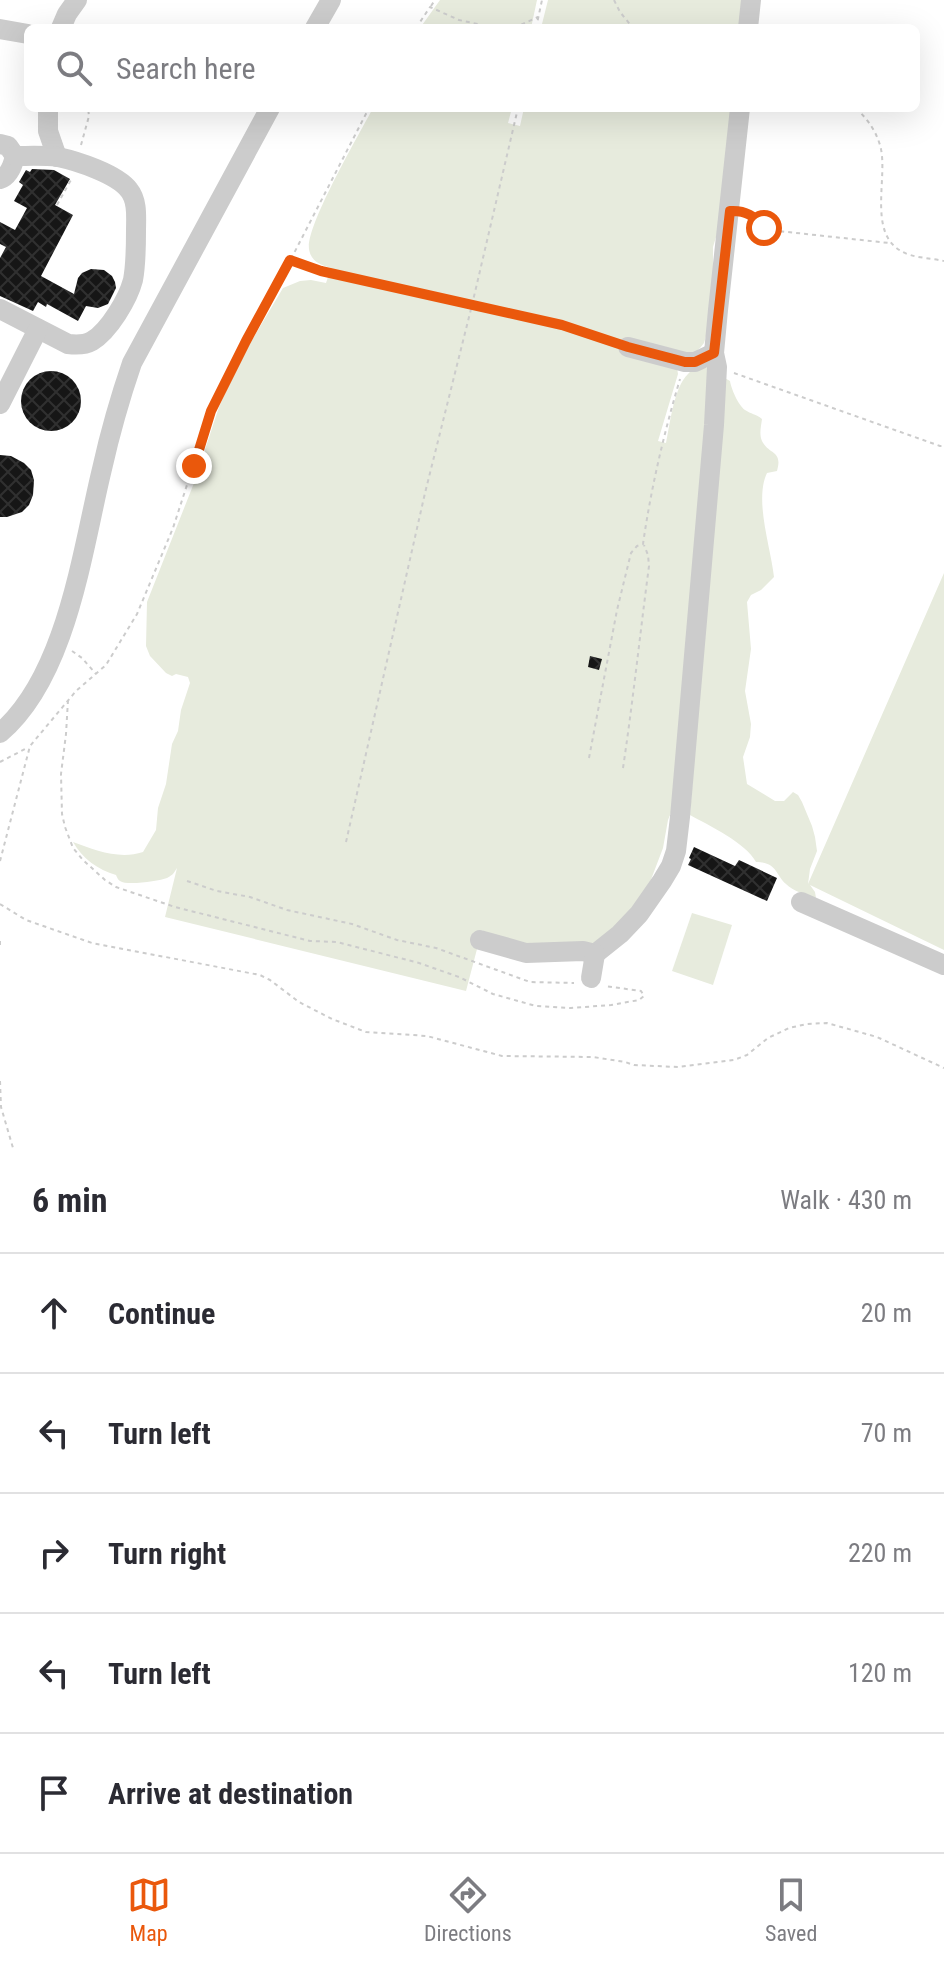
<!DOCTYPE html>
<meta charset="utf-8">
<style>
body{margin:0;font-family:"Roboto Condensed",sans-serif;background:#f2f2f3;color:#2b2b33}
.stop{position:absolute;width:24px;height:24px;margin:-18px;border:6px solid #ea580c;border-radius:50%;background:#fff}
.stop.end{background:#ea580c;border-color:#fff;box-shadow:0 2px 8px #0008}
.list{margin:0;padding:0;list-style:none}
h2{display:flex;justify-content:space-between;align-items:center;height:104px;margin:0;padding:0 32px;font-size:34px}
h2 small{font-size:26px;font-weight:400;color:#7c7c81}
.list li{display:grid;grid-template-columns:52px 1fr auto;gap:24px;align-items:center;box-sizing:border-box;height:120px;padding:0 32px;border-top:2px solid #e1e1e2}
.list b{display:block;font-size:30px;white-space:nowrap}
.list em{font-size:26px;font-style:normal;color:#7c7c81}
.icon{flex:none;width:44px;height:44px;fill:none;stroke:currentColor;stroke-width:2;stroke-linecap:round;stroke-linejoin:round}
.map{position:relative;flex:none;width:944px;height:1148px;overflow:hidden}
.search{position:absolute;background:#fff;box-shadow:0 8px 32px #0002;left:24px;right:24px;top:24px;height:88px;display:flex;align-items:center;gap:20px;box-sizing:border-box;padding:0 28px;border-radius:12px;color:#7c7c81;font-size:30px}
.sheet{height:704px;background:#fff}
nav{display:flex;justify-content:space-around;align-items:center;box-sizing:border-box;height:112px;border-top:2px solid #e1e1e2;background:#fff;font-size:22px;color:#7c7c81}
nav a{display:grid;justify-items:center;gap:4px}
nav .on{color:#ea580c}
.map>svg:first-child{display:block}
.green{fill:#e7ebdd}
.building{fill:url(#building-cross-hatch)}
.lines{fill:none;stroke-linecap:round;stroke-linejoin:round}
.path{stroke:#ccc;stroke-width:2;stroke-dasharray:4 4;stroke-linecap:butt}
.minor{stroke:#ccc;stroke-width:20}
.route{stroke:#ea580c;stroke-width:10}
</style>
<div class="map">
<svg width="944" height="1148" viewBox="0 0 944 1148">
<defs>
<pattern id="building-cross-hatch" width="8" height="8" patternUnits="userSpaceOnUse" patternTransform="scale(2)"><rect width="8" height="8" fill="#161616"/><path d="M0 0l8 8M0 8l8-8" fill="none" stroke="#303030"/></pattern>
</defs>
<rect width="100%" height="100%" fill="#fff"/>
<g class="green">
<path d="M440,0h97l-6,28h-111z"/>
<path d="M548,0h197l-3,28h-201z"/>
<path d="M373,108h139l-4,15 12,3 4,-18h211l-16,119 -6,20v28l-6,58 -3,10 -4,5 -23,20 1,6 -20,67 8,2c4,-19 8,-56 22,-69 4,-5 12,-5 18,-7l5,8 -34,423 -9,22 -5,28 -16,42 -16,27 -31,24 -13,4 -57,5 -44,-13 -4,-7 -16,61 -301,-74 12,-49c-4,6 -3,6 -10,10 -8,3 -40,8 -47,3 -2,-1 -3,-4 -4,-6 -18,-5 -34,-17 -43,-33 22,8 46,18 70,10l13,-22 2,-22 8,-24 6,-40 6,-13 3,-21 9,-27 -2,-6 -12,-3 -4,2 -6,-3 -16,-17 -4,-10 1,-44 47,-119 25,-76 23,-50 41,-69 17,-7 11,-1 15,3 5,-15c-10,-3 -20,-6 -22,-19 -3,-24 51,-116 64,-141z"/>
<path d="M723,377l7,4c1,7 8,24 15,29 6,4 11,4 17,9 -1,8 -3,15 0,22 7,14 21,9 15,30l-10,2c-13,27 4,75 7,104l-13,13 -10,5 -4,7 4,47 -6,42 6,33 -1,13 -7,20 4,27 28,17h9l9,-9 5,3 4,7 10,24 3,11 2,14 -7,18 -2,15 136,-311v377l-134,-65 5,7 1,6c-10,-3 -23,-7 -30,-14 -11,-10 -9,-22 -30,-22 -10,-19 -46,-36 -66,-47z"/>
<path d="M692,913l40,12 -19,60 -41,-14z"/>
</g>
<g class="building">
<path d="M32,169l22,1 16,9 -15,26 18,10 -32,61 33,18 4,-16 4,-5 9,-4 13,1 8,6 3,6 1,6 -8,16 -10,4 -12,-2 -8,15 -31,-17 -1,3 -8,-5 -5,9 -33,-15v-38l6,-11 -6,-3v-22l15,8 12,-22 -13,-7 9,-16 -4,-3 7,-12 4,2z"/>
<circle cx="51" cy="401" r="30"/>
<path d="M0,455l11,1 13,7 7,7 3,10 -1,15 -4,10 -7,7 -15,5h-7z"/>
<path d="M590,656l12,3 -3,11 -11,-3z"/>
<path d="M694,847l41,19 4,-6 38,18 -10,23 -79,-36 3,-6 -2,-1z"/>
</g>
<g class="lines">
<g class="path">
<path d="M614,0l6,12 13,16"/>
<path d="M431,6l4,-6"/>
<path d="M416,28l14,-21 29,13 37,8"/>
<path d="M514,28l24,-11"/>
<path d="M536,28l6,-28"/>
<path d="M856,108c11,11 19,21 24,37 9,30 -13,87 21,106 11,7 30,7 43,10"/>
<path d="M81,145l8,-29 -1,-8"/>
<path d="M57,205l15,-27"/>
<path d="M746,213c10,4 14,13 23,17l120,13"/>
<path d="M291,259l78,-151"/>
<path d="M734,373l206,73h4"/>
<path d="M72,651l10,7 14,16"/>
<path d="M68,700l-2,34 -5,40 1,40 3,13 8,21 10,12 22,20 11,7 59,20 135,34 27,1 82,21 40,14 34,17 43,12 35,2 40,-3 28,-5 5,-4 -3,-5 -36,-5"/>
<path d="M589,758l28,-148 14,-57 6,-7 6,-2c8,-56 21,-111 37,-165"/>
<path d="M0,762l27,-14"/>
<path d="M623,768c10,-67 17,-134 26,-202l-1,-11 -4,-10"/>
<path d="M346,842l79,-349 47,-188 90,20 48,16"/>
<path d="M0,861l30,-115 46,-55 30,-26 31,-51 36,-86 38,-117 35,-70 44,-81 31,11 137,30 14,4 46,-197"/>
<path d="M187,881l30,10 33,6 37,13 65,14 45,16 39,8 94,34 44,1"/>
<path d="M0,904l26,16 66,23 168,32 10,5 29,22 33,17 34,13 61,4 75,20 91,1 32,5 9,3 44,2 56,-7 13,-5 21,-17 21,-10 18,-4 20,-1 50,14 67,31"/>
<path d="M0,941v4"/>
<path d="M0,1081l1,26 12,41"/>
</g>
<g class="minor">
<path d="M61,28l6,-14 10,-14"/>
<path d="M315,28l16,-28"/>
<path d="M748,28l3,-28"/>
<path d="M0,29l28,5"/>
<path d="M48,108v23l9,26"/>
<path d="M0,144l8,2 7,10c-2,9 -6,20 -15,23"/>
<path d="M0,309l68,35c8,1 17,1 24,-3 17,-10 36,-42 41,-61 3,-16 3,-32 3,-49 0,-13 2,-30 -7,-41 -12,-16 -52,-29 -71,-33 -14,-2 -30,-1 -43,-1"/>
<path d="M628,347l57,15h10l19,-9"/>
<path d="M0,404l38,-75"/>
<path d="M0,733c67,-57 82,-182 102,-264 8,-36 18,-71 30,-106l138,-255"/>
<path d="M801,902l143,63"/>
<path d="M480,940l46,13 57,-2 12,3 25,-20 19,-20 23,-33 9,-15 5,-15 4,-34 34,-392 3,-58 -3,-14 4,-43 22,-202"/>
<path d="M591,978l4,-24"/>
</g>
</g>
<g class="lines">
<path class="route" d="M194,466l17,-55 35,-70 44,-81 31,11 241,54 66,22 57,15h10l19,-9 16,-142c16,-1 24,5 34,17"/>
</g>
</svg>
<div class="stop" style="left:764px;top:228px"></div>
<div class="stop end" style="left:194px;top:466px"></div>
<div class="search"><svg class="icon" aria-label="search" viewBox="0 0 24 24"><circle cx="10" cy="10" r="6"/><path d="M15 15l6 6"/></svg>Search here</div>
</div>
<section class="sheet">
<h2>6 min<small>Walk · 430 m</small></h2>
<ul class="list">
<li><svg class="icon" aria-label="ahead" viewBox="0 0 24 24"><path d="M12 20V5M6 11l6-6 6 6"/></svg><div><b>Continue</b></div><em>20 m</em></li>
<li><svg class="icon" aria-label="left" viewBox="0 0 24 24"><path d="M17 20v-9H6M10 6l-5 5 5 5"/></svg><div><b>Turn left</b></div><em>70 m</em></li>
<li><svg class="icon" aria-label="right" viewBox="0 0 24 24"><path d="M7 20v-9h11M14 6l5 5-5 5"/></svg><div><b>Turn right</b></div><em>220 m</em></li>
<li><svg class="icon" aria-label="left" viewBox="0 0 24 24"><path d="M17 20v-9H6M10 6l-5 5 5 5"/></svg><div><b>Turn left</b></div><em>120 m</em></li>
<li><svg class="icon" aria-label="arrive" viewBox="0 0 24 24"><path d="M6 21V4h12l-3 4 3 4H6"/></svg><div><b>Arrive at destination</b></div></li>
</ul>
</section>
<nav>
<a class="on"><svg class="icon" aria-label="map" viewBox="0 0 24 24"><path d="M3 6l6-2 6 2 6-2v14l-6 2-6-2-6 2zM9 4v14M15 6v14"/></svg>Map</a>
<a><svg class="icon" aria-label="directions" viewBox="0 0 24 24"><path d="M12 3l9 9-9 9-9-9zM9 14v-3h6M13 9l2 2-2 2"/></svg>Directions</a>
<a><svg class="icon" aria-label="saved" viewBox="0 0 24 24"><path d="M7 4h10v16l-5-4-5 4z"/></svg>Saved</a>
</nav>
